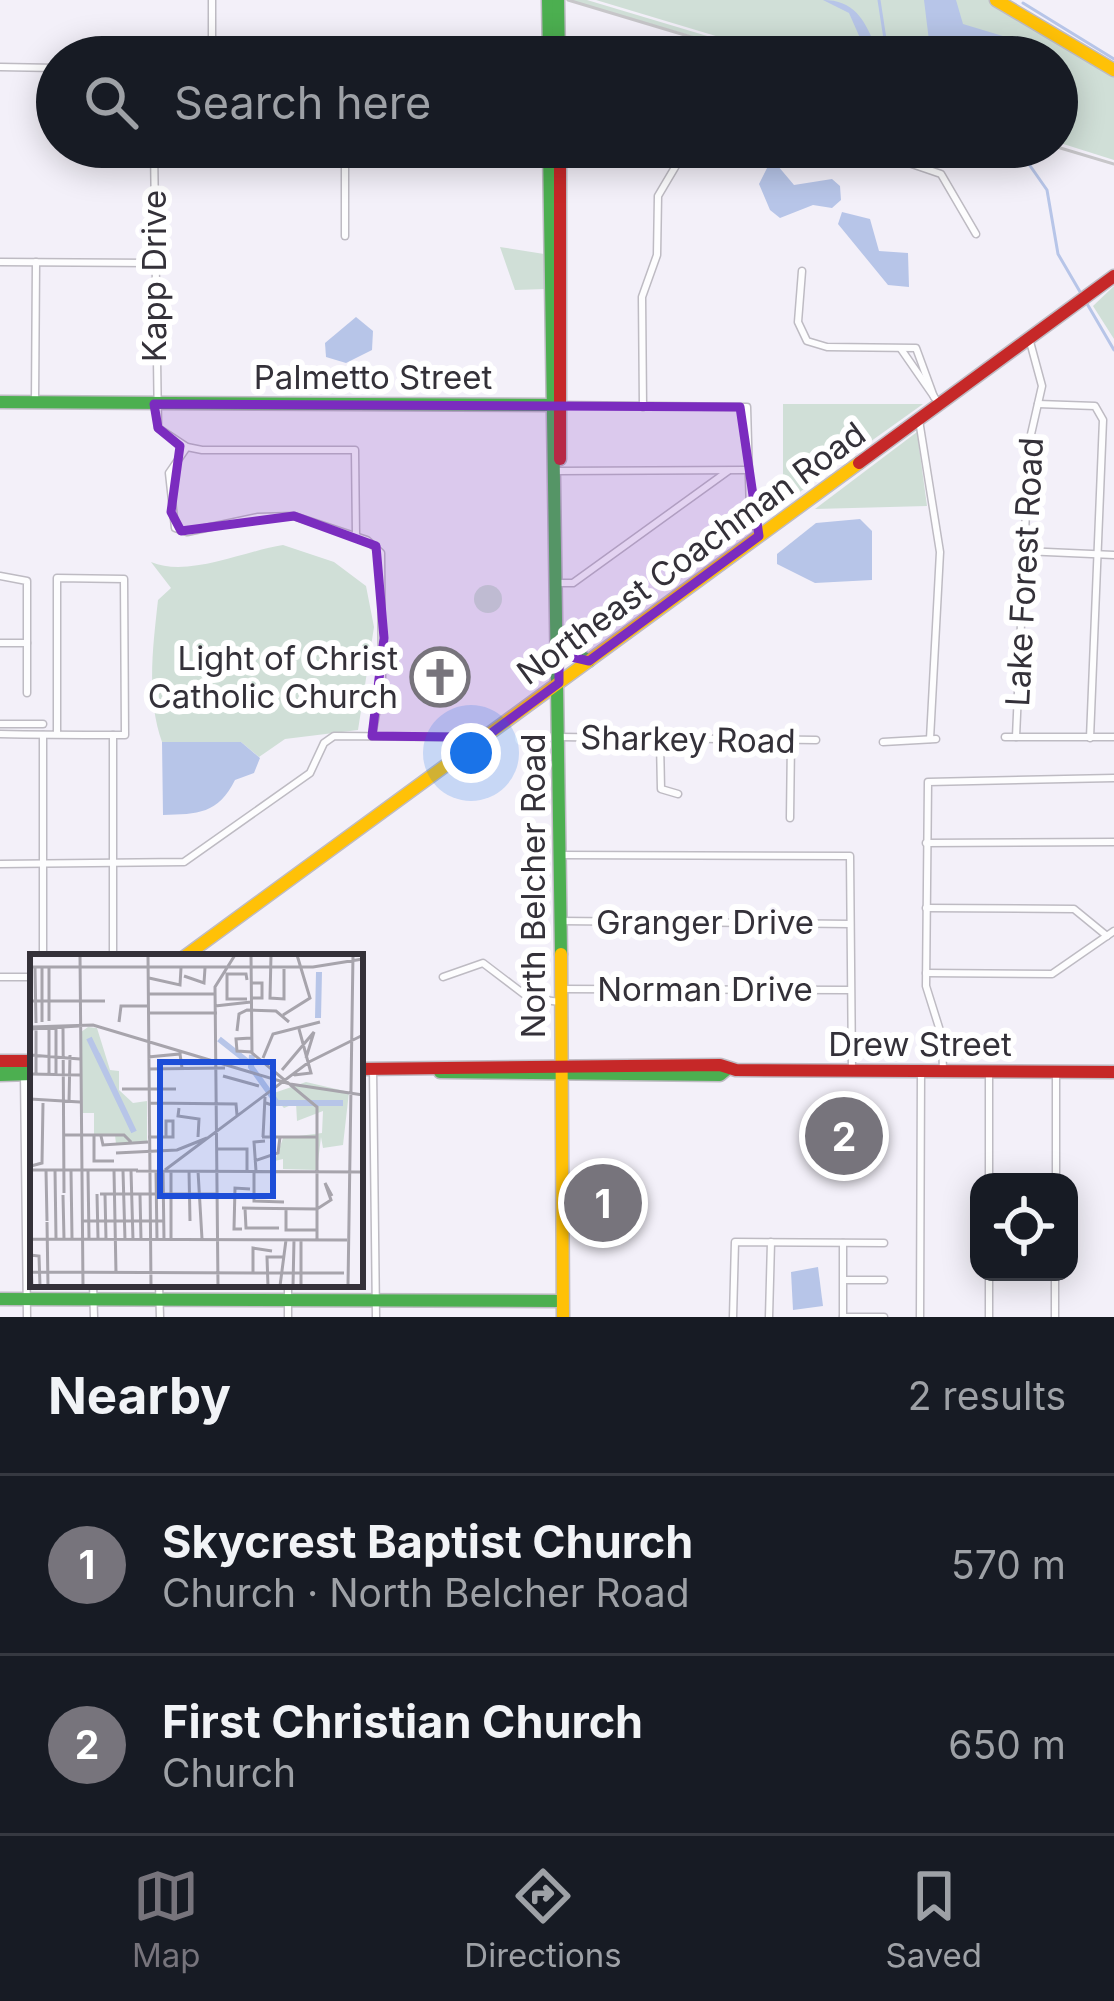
<!DOCTYPE html>
<meta charset="utf-8">
<style>
body{margin:0;font-family:Inter,sans-serif;background:#20242c;color:#f1f3f6}
.controls{position:absolute;right:36px;bottom:36px;display:grid;overflow:hidden;border-radius:24px;box-shadow:0 6px 30px #0003}
.controls button{width:108px;height:108px;display:grid;place-items:center;padding:0;border:0;border-bottom:3px solid #363941;background:#171b24;color:#f1f3f6;font:60px sans-serif}
.you{position:absolute;left:471px;top:753px;width:42px;height:42px;margin:-30px;border:9px solid #fff;border-radius:50%;background:#1a73e8;box-shadow:0 0 0 18px #1a73e833}
.badge{display:grid;place-items:center;width:78px;height:78px;border-radius:50%;background:#77747c;color:#fff;font-size:39px;font-weight:700}
.pin{position:absolute;translate:-50% -50%;border:6px solid #fff;box-shadow:0 3px 12px #0006}
.list{margin:0;padding:0;list-style:none}
h2{display:flex;justify-content:space-between;align-items:center;height:156px;margin:0;padding:0 48px;font-size:51px}
h2 small{font-size:39px;font-weight:400;color:#9ea1a6}
.list li{display:grid;grid-template-columns:78px 1fr auto;gap:36px;align-items:center;box-sizing:border-box;height:180px;padding:0 48px;border-top:3px solid #363941}
.list b{display:block;font-size:45px;white-space:nowrap}
.list p{margin:0;font-size:39px;white-space:nowrap;color:#9ea1a6}
.list em{font-size:39px;font-style:normal;color:#9ea1a6}
.icon{flex:none;width:66px;height:66px;fill:none;stroke:currentColor;stroke-width:2;stroke-linecap:round;stroke-linejoin:round}
.map{position:relative;flex:none;width:1114px;height:1317px;overflow:hidden}
.search{position:absolute;background:#171b24;box-shadow:0 6px 30px #0003;left:36px;right:36px;top:36px;height:132px;display:flex;align-items:center;gap:30px;box-sizing:border-box;padding:0 42px;border-radius:66px;color:#9ea1a6;font-size:45px}
.sheet{height:516px;background:#171b24}
nav{display:flex;justify-content:space-around;align-items:center;box-sizing:border-box;height:168px;border-top:3px solid #363941;background:#171b24;font-size:33px;color:#9ea1a6}
nav a{display:grid;justify-items:center;gap:6px}
nav .on{color:#77747c}
.map>svg:first-child{display:block}
.green{fill:#d0dfd7}
.water{fill:#b7c5e8}
.lines{fill:none;stroke-linecap:round;stroke-linejoin:round}
.stream{stroke:#b7c5e8;stroke-width:3}
.street-casing{stroke:#bebbc3;stroke-width:9}
.fast-casing{stroke:#bebbc3;stroke-width:15}
.slow-casing{stroke:#bebbc3;stroke-width:15}
.jam-casing{stroke:#bebbc3;stroke-width:15}
.street{stroke:#fdfdfe;stroke-width:6}
.fast{stroke:#4caf50;stroke-width:12}
.slow{stroke:#ffc107;stroke-width:12}
.jam{stroke:#c62828;stroke-width:12}
.rail{stroke:#c7c6c9;stroke-width:3}
.marked{fill:#7b2cbf;fill-opacity:0.2;stroke:#7b2cbf;stroke-width:9;stroke-linejoin:round}
.labels{text-anchor:middle;dominant-baseline:central;stroke-width:12;stroke-linejoin:round;paint-order:stroke}
.street-label{font-size:33px;fill:#343139;stroke:#fff}
.poi-label{font-size:33px;fill:#343139;stroke:#fff;text-anchor:end}
.inset-river{fill:none;stroke:#b7c5e8;stroke-width:6}
.inset-road{fill:none;stroke:#a7a4ac;stroke-width:3}
.view{fill:#1d4ed8;fill-opacity:0.15;stroke:#1d4ed8;stroke-width:6}
.inset-edge{fill:none;stroke:#343139;stroke-width:6}
</style>
<div class="map">
<svg width="1114" height="1317" viewBox="0 0 1114 1317">
<rect width="100%" height="100%" fill="#f3f0f9"/>
<g class="green">
<path d="M569,0h18l190,57h-13z"/>
<path d="M596,0h393l125,74v86l-57,-18v-85h-271z"/>
<path d="M500,247l44,7 1,35 -30,1z"/>
<path d="M1114,286v53l-21,-33z"/>
<path d="M783,404h140l-140,100z"/>
<path d="M917,432l10,74 -112,3z"/>
<path d="M283,545l51,17 32,24 8,41 -16,103 -73,9 -26,18 -18,-15h-79c-16,-45 -9,-96 -4,-142l13,-12 -20,-26c37,16 93,-11 132,-17z"/>
<circle cx="488" cy="599" r="14"/>
</g>
<g class="water">
<path d="M823,0c31,0 41,19 52,45l-3,12h-13l1,-19 -11,-25z"/>
<path d="M924,0h32l7,24 43,13v20h-75z"/>
<path d="M768,166h10l16,19 38,-6 8,7 1,14 -9,8 -19,-3 -33,13 -10,-8 -11,-26z"/>
<path d="M842,212l28,7 9,32 29,2 1,34 -21,-2 -50,-61z"/>
<path d="M356,317l17,14 -1,19 -26,13 -20,-6 -1,-14z"/>
<path d="M860,519l12,12v49l-57,3 -38,-19v-10l39,-31z"/>
<path d="M162,742h79l19,16 -6,15 -19,7c-17,34 -37,34 -72,35z"/>
<path d="M818,1267l5,39 -30,4 -2,-38z"/>
</g>
<g class="lines">
<g class="stream">
<path d="M879,0l6,39 13,18"/>
<path d="M1023,3l91,56"/>
<path d="M1017,147l30,43 11,64 56,96"/>
</g>
<defs>
<g id="street">
<path d="M212,0v52"/>
<path d="M639,57l4,-2"/>
<path d="M0,67l57,1"/>
<path d="M154,147l4,281 29,19 15,3h153l1,86"/>
<path d="M345,147v89"/>
<path d="M862,147l79,27 35,60"/>
<path d="M0,262l152,1"/>
<path d="M802,271l-4,51 9,19 20,6 89,1 18,49"/>
<path d="M901,349l34,49"/>
<path d="M35,402l1,-140"/>
<path d="M1038,404l57,2 8,14 -13,318"/>
<path d="M557,405l190,2 3,105 9,24"/>
<path d="M643,407l-1,-110 15,-42 1,-59 29,-49"/>
<path d="M919,420l21,132 -10,187"/>
<path d="M187,447l-18,26 6,55 12,4 71,-15 36,-1 73,24 14,13 1,127 -10,56"/>
<path d="M558,471l188,-1"/>
<path d="M1024,551l90,4"/>
<path d="M0,576l27,5v112"/>
<path d="M559,583h14l155,-112"/>
<path d="M0,643h27"/>
<path d="M0,724h43"/>
<path d="M0,734c42,1 84,1 125,1l-1,-156 -67,-1v157"/>
<path d="M43,735v222"/>
<path d="M113,735v222"/>
<path d="M559,737l257,3"/>
<path d="M1005,737h109"/>
<path d="M1016,737l13,-294 13,-57 -13,-48"/>
<path d="M660,741l1,48 17,5"/>
<path d="M883,742l53,-3"/>
<path d="M790,818l1,-77"/>
<path d="M926,843l188,-1"/>
<path d="M559,855l291,1 2,215"/>
<path d="M0,864l184,-2 126,-89 14,-30 10,-7 117,1 16,14"/>
<path d="M926,908l148,1 33,27"/>
<path d="M560,921l290,3"/>
<path d="M926,973l126,1 62,-43"/>
<path d="M0,977h33"/>
<path d="M443,977l40,-14 46,35 31,4"/>
<path d="M560,989l290,1"/>
<path d="M373,1069l3,248"/>
<path d="M943,1071l-1,-34 -16,-51 2,-204 186,-4"/>
<path d="M24,1074l3,243"/>
<path d="M989,1182v-110"/>
<path d="M1056,1182v-110"/>
<path d="M844,1280h40"/>
<path d="M93,1284l1,33"/>
<path d="M159,1284l1,33"/>
<path d="M288,1284v33"/>
<path d="M733,1317l2,-75 149,1"/>
<path d="M769,1317l2,-75"/>
<path d="M843,1317v-74"/>
<path d="M843,1317h41"/>
<path d="M920,1317l1,-246"/>
<path d="M989,1317v-45"/>
<path d="M1055,1317v-45"/>
</g>
<g id="fast">
<path d="M548,0l1,57"/>
<path d="M558,0l1,57"/>
<path d="M549,147l12,807"/>
<path d="M0,402l552,3"/>
<path d="M559,643l30,18"/>
<path d="M0,1069l33,-2"/>
<path d="M440,1072l280,3 6,-5"/>
<path d="M0,1075l33,-1"/>
<path d="M0,1299l562,2"/>
</g>
<g id="slow">
<path d="M996,0l118,70"/>
<path d="M561,954l2,363"/>
<path d="M184,957l675,-494"/>
</g>
<g id="jam">
<path d="M560,147v312"/>
<path d="M859,463l255,-187"/>
<path d="M0,1061h33"/>
<path d="M360,1069l360,-4 16,5 378,2"/>
</g>
</defs>
<use href="#street" class="street-casing"/>
<use href="#fast" class="fast-casing"/>
<use href="#slow" class="slow-casing"/>
<use href="#jam" class="jam-casing"/>
<use href="#street" class="street"/>
<use href="#fast" class="fast"/>
<use href="#slow" class="slow"/>
<use href="#jam" class="jam"/>
<g class="rail">
<path d="M568,0l190,57"/>
<path d="M1057,147l57,17"/>
</g>
</g>
<path class="marked" d="M154,404l586,3 19,129 -170,125 -30,-7v29l-92,68 -13,-14 -82,-1 12,-98 -8,-92 -82,-30 -113,15 -10,-19 9,-66 -22,-18z"/>
<defs>
<symbol id="church-ring" viewBox="-11 -11 22 22"><circle r="9.5" fill="#fff" stroke="#77747c" stroke-width="1.5"/><path d="M-1.2-6h2.4v3.5h3.3v2.4h-3.3V6h-2.4V-.1h-3.3v-2.4h3.3Z" fill="#77747c"/></symbol>
</defs>
<g fill-rule="evenodd">
<use href="#church-ring" x="407" y="644" width="66" height="66"/>
</g>
<g class="labels">
<g class="street-label">
<text transform="translate(154 276) rotate(-90)">Kapp Drive</text>
<text x="373" y="377">Palmetto Street</text>
<text transform="translate(691 553) rotate(-36)">Northeast Coachman Road</text>
<text transform="translate(1024 572) rotate(-87)">Lake Forest Road</text>
<text transform="translate(688 739) rotate(1)">Sharkey Road</text>
<text transform="translate(533 886) rotate(-90)">North Belcher Road</text>
<text x="705" y="922">Granger Drive</text>
<text x="705" y="989">Norman Drive</text>
<text x="920" y="1044">Drew Street</text>
</g>
<g class="poi-label">
<text x="398" y="658">Light of Christ<tspan x="398" dy="38">Catholic Church</tspan></text>
</g>
</g>
<g transform="translate(30 954)">
<rect width="333" height="333" fill="#f3f0f9"/>
<path d="M58,73l9,1 13,42 9,1v19l14,13 14,-2v40l-31,3 -1,-9h-21v-22h-14l1,-81zM276,128l43,10 -6,53 -20,3 -2,-11 -4,33 -34,-1v-10l-8,2 8,-23 39,-5 1,-22 -26,10 -1,-18 -12,5 -13,-14z" fill="#d0dfd7"/>
<path class="inset-river" d="M288,64l1,-46M59,84l45,94M189,85l29,23M67,100l36,76M222,101l-1,12 26,36h66"/>
<path class="inset-road" d="M50,1l3,331M118,1l3,331M221,1l1,98 65,54v133M241,1l-1,43 14,1v-30M0,13h283l50,-8M5,13l1,56M12,13v55M19,13v54M154,22l20,7 1,-15M119,24l31,7 1,-17M221,29h11v15h-11M118,40h67M217,45h-20v-25h19l1,6M0,47h75M185,52l36,-4M118,59h69M253,61l27,-17 -13,-43M89,68l2,-16h27M0,73l63,-2 197,59 73,11M33,73l1,166M0,75l49,-3M207,77l2,-17 8,-4 29,1 13,11M221,84l-15,1 1,12 15,1M0,101l50,4M118,103l32,-3 2,14M233,104l10,-24 47,-12M118,115l77,-1M252,116l32,-38 -8,26M0,120l50,1M6,120v-46M19,120v-46M26,120v-46M264,121l17,-2 -12,-44M193,122l36,10M92,135h54M0,145l50,3M39,148l1,-47M119,149l87,1 1,11M236,149l6,2 -1,32M149,154l-1,8 21,3 -1,18M34,181h60l7,7M64,182v25h20M71,182l2,9 45,-3M118,183h25v-16h-7v16M232,183h55M233,183l2,-40M187,195h30v22M86,199l61,-3 30,-12M224,207l24,-8 2,-16M1,212l11,-3 1,-60M0,216h39M16,216l1,51M25,216l1,68M34,216h74M135,216l144,-108 54,-27M41,217l1,67M58,217l1,67M84,217l2,102M93,217l2,69M101,217l2,69M106,217l227,1M133,217l1,69M159,217l1,50M168,217l4,68M224,217v30l30,1M226,217l-2,-29 11,-1M126,218l1,68M67,240l1,44M70,240h117M33,241l1,44M75,241l1,44M110,241l1,45M212,254l75,1M215,254l1,20h33M256,255v21h31M287,255l14,-9 -6,-17 7,13M52,267h82M17,268l1,64M212,275h-8l1,-41 15,1M0,283l2,49M0,285l317,1M141,286v-69M0,301l9,1 1,30M0,318l231,1M223,319v-25l19,3M226,319h88M188,332l-3,-299 20,-32M238,332l-1,-29h17M250,332l6,-46M263,332l1,-46M271,332v-46M318,332l5,-331"/>
<path class="view" d="M130,108h113v134h-113z"/>
<rect width="333" height="333" class="inset-edge"/>
</g>
</svg>
<div class="controls">
<button><svg class="icon" aria-label="locate" viewBox="0 0 24 24"><circle cx="12" cy="12" r="6"/><path d="M12 2v4M12 18v4M2 12h4M18 12h4"/></svg></button>
</div>
<div class="you"></div>
<div class="pin badge" style="left:603px;top:1203px">1</div>
<div class="pin badge" style="left:844px;top:1136px">2</div>
<div class="search"><svg class="icon" aria-label="search" viewBox="0 0 24 24"><circle cx="10" cy="10" r="6"/><path d="M15 15l6 6"/></svg>Search here</div>
</div>
<section class="sheet">
<h2>Nearby<small>2 results</small></h2>
<ul class="list">
<li><span class="badge">1</span><div><b>Skycrest Baptist Church</b><p>Church · North Belcher Road</p></div><em>570 m</em></li>
<li><span class="badge">2</span><div><b>First Christian Church</b><p>Church</p></div><em>650 m</em></li>
</ul>
</section>
<nav>
<a class="on"><svg class="icon" aria-label="map" viewBox="0 0 24 24"><path d="M3 6l6-2 6 2 6-2v14l-6 2-6-2-6 2zM9 4v14M15 6v14"/></svg>Map</a>
<a><svg class="icon" aria-label="directions" viewBox="0 0 24 24"><path d="M12 3l9 9-9 9-9-9zM9 14v-3h6M13 9l2 2-2 2"/></svg>Directions</a>
<a><svg class="icon" aria-label="saved" viewBox="0 0 24 24"><path d="M7 4h10v16l-5-4-5 4z"/></svg>Saved</a>
</nav>
